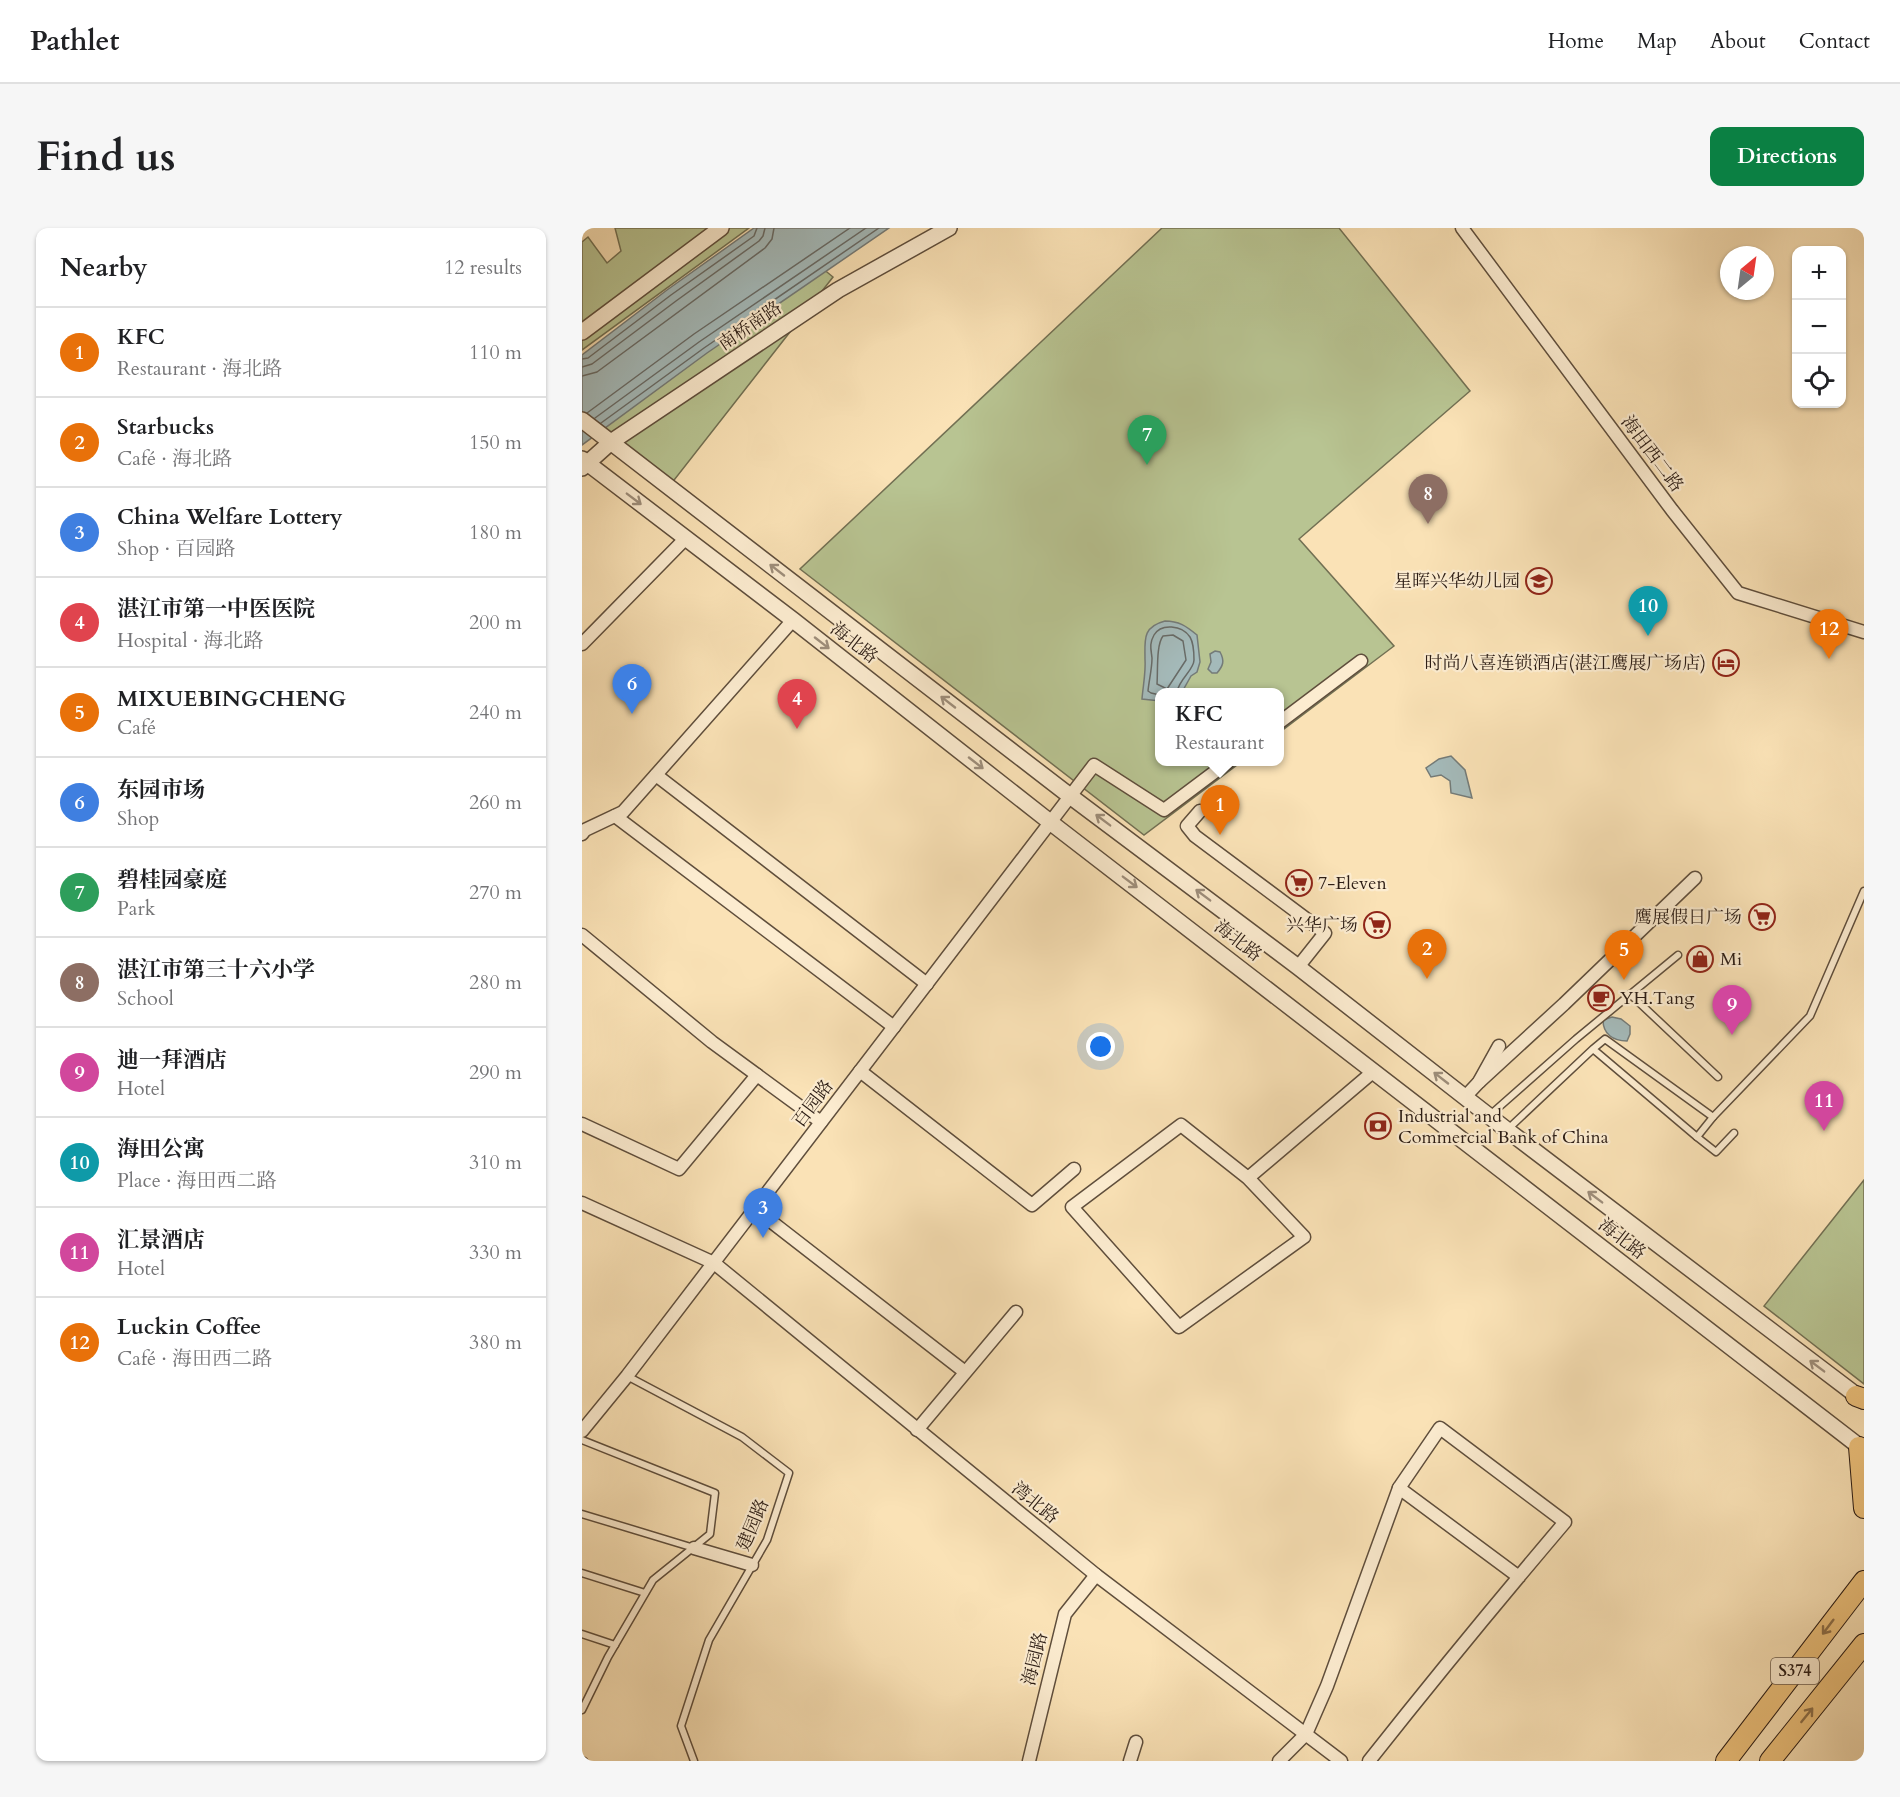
<!DOCTYPE html>
<meta charset="utf-8">
<style>
body{margin:0;font-family:Cardo,"Noto Serif SC",serif;background:#f6f6f6;color:#202124}
.controls{position:absolute;right:18px;top:18px;display:grid;overflow:hidden;border-radius:12px;box-shadow:0 2px 4px #0004}
.controls button{width:54px;height:54px;display:grid;place-items:center;padding:0;border:0;border-bottom:2px solid #e0e0e0;background:#fff;color:#202124;font:30px sans-serif}
.compass{position:absolute;left:1138px;top:18px;width:54px;height:54px;border-radius:50%;background:#fff;box-shadow:0 2px 4px #0004;rotate:29deg}
.you{position:absolute;left:519px;top:819px;width:21px;height:21px;margin:-15px;border:4px solid #fff;border-radius:50%;background:#1a73e8;box-shadow:0 0 0 9px #1a73e833}
.badge{display:grid;place-items:center;width:39px;height:39px;border-radius:50%;background:#0b8043;color:#fff;font-size:20px;font-weight:700}
.pin{position:absolute;translate:-50% -50px;filter:drop-shadow(0 2px 3px #0008)}
.pin::after{content:'';position:absolute;top:32px;width:21px;height:18px;background:inherit;clip-path:polygon(0 0,100% 0,50% 100%)}
.popup{position:absolute;left:573px;top:460px;width:129px;height:78px;box-sizing:border-box;display:grid;place-content:center;border-radius:12px;background:#fff;filter:drop-shadow(0 2px 4px #0005);font-size:20px;white-space:nowrap;color:#757577}
.popup b{font-size:22px;color:#202124}
.popup::after{content:'';position:absolute;left:50%;top:100%;margin-left:-12px;border:12px solid transparent;border-top-color:#fff}
.list{margin:0;padding:0;list-style:none}
h2{display:flex;justify-content:space-between;align-items:center;height:78px;margin:0;padding:0 24px;font-size:26px}
h2 small{font-size:20px;font-weight:400;color:#757577}
.list li{display:grid;grid-template-columns:39px 1fr auto;gap:18px;align-items:center;box-sizing:border-box;height:90px;padding:0 24px;border-top:2px solid #e0e0e0}
.list b{display:block;font-size:22px;white-space:nowrap}
.list p{margin:0;font-size:20px;white-space:nowrap;color:#757577}
.list em{font-size:20px;font-style:normal;color:#757577}
.icon{flex:none;width:33px;height:33px;fill:none;stroke:currentColor;stroke-width:2;stroke-linecap:round;stroke-linejoin:round}
.map{position:relative;flex:none;width:1282px;height:1533px;overflow:hidden;border-radius:12px}
header{display:flex;align-items:center;gap:36px;box-sizing:border-box;height:84px;padding:0 30px;background:#fff;border-bottom:2px solid #e0e0e0}
header strong{font-size:28px}
nav{display:flex;gap:33px;margin-inline-start:auto;font-size:21px}
.intro{display:flex;align-items:center;justify-content:space-between;box-sizing:border-box;height:144px;padding:0 36px}
h1{margin:0;font-size:42px}
.button{padding:15px 27px;border-radius:12px;background:#0b8043;color:#fff;font-size:21px;font-weight:700}
main{display:flex;gap:36px;padding:0 36px}
aside{flex:1;background:#fff;border-radius:12px;box-shadow:0 2px 4px #0004}
.map>svg:first-child{display:block}
.green{fill:#b8c492;stroke:#727053;stroke-width:1.5}
.water{fill:#a4baba;stroke:#747b78;stroke-width:1.5}
.lines{fill:none;stroke-linecap:round;stroke-linejoin:round}
.shore{stroke:#686b67;stroke-width:1.5}
.service-casing{stroke:#5f4e3c;stroke-width:9}
.minor-casing{stroke:#5f4e3c;stroke-width:15}
.tertiary-casing{stroke:#5f4e3c;stroke-width:18}
.primary-casing{stroke:#2b1c14;stroke-width:22}
.service{stroke:#fcecd0;stroke-width:6}
.minor{stroke:#fcecd0;stroke-width:12}
.tertiary{stroke:#fcecd0;stroke-width:15}
.primary{stroke:#edc17b;stroke-width:20}
.oneway{stroke:#9e8e7b}
.oneway2{stroke:#8c6e48}
.labels{text-anchor:middle;dominant-baseline:central;stroke-width:4.5;stroke-linejoin:round;paint-order:stroke}
.shield{fill:#fcecd0;stroke:#6a5a4c;stroke-width:1.5}
.shield-label{font-size:16px;font-weight:bold;fill:#2b1c14}
.street-label{font-size:18px;fill:#2b1c14;stroke:#fcecd0}
.poi-label{font-size:18px;fill:#2b1c14;stroke:#fcecd0;text-anchor:end}
</style>
<header>
<strong>Pathlet</strong>
<nav><a>Home</a><a>Map</a><a>About</a><a>Contact</a></nav>
</header>
<div class="intro"><h1>Find us</h1><a class="button">Directions</a></div>
<main>
<aside>
<h2>Nearby<small>12 results</small></h2>
<ul class="list">
<li><span class="badge" style="background:#e8710a">1</span><div><b>KFC</b><p>Restaurant · 海北路</p></div><em>110 m</em></li>
<li><span class="badge" style="background:#e8710a">2</span><div><b>Starbucks</b><p>Café · 海北路</p></div><em>150 m</em></li>
<li><span class="badge" style="background:#3f7fe0">3</span><div><b>China Welfare Lottery</b><p>Shop · 百园路</p></div><em>180 m</em></li>
<li><span class="badge" style="background:#e0444e">4</span><div><b>湛江市第一中医医院</b><p>Hospital · 海北路</p></div><em>200 m</em></li>
<li><span class="badge" style="background:#e8710a">5</span><div><b>MIXUEBINGCHENG</b><p>Café</p></div><em>240 m</em></li>
<li><span class="badge" style="background:#3f7fe0">6</span><div><b>东园市场</b><p>Shop</p></div><em>260 m</em></li>
<li><span class="badge" style="background:#2e9e5b">7</span><div><b>碧桂园豪庭</b><p>Park</p></div><em>270 m</em></li>
<li><span class="badge" style="background:#8d6e63">8</span><div><b>湛江市第三十六小学</b><p>School</p></div><em>280 m</em></li>
<li><span class="badge" style="background:#d1479c">9</span><div><b>迪一拜酒店</b><p>Hotel</p></div><em>290 m</em></li>
<li><span class="badge" style="background:#0f9aa8">10</span><div><b>海田公寓</b><p>Place · 海田西二路</p></div><em>310 m</em></li>
<li><span class="badge" style="background:#d1479c">11</span><div><b>汇景酒店</b><p>Hotel</p></div><em>330 m</em></li>
<li><span class="badge" style="background:#e8710a">12</span><div><b>Luckin Coffee</b><p>Café · 海田西二路</p></div><em>380 m</em></li>
</ul>
</aside>
<div class="map">
<svg width="1282" height="1533" viewBox="0 0 1282 1533">
<rect width="100%" height="100%" fill="#fae2b6"/>
<filter id="stains"><feTurbulence type="fractalNoise" baseFrequency=".00333" numOctaves="4"/><feColorMatrix values="0 0 0 0 .2 0 0 0 0 .09 0 0 0 0 .02 0 0 0 .5 -.17"/></filter>
<radialGradient id="worn" r=".72"><stop offset=".6" stop-color="#630" stop-opacity="0"/><stop offset="1" stop-color="#630" stop-opacity=".3"/></radialGradient>
<g class="green">
<path d="M33,0h134l-167,122v-108l6,-5 19,26 14,-12z"/>
<path d="M580,0h177l131,163 -171,148 95,107 -114,86v-40h-120v70h81l-97,73 -344,-266z"/>
<path d="M234,35l17,14 -162,207 -86,-67z"/>
<path d="M1282,952v204l-100,-78z"/>
</g>
<g class="water">
<path d="M172,0h135l-182,125 -125,92v-90l85,-65z"/>
<path d="M583,393c14,0 21,5 32,14l3,27 -3,10 -6,4 -9,16h-22v9l-18,-2c1,-13 4,-27 3,-40 0,-19 -3,-32 20,-38z"/>
<path d="M633,423l5,1c5,9 3,14 -3,21h-5l-4,-4 3,-7 -1,-8z"/>
<path d="M869,528l14,14 7,28 -21,-5 -1,-12 -9,-6 -10,2 -5,-9 13,-9z"/>
<path d="M1030,789l9,2 9,7v8l-3,7c-14,0 -24,-7 -24,-21z"/>
</g>
<g class="lines">
<g class="shore">
<path d="M0,131l6,-1 83,-63 83,-59 3,-8"/>
<path d="M0,139l10,-3 84,-63 83,-60 4,-5 2,-8"/>
<path d="M0,148l15,-4 168,-124 7,-9 2,-11"/>
<path d="M5,185l107,-79 156,-106"/>
<path d="M13,190l104,-76 167,-114"/>
<path d="M19,195l103,-75 175,-120"/>
<path d="M581,408l10,-1 10,6 3,19 -19,29 -10,-5c1,-13 -1,-39 6,-48z"/>
<path d="M578,467l-9,-2 -3,-2c1,-11 4,-22 4,-33 -1,-9 -3,-14 2,-23 7,-12 28,-10 36,2 3,5 4,17 4,23 0,10 -15,19 -17,32"/>
</g>
<defs>
<g id="service">
<path d="M1048,766l88,83"/>
<path d="M908,887l86,-76 102,-84"/>
<path d="M1131,889l97,-101 54,-125"/>
<path d="M925,902l86,-81 104,88 16,-20 -108,-78 -12,10"/>
<path d="M1115,909l19,15 18,-19"/>
<path d="M45,1148l115,61 47,36 -22,67 -58,100 -28,86 13,35"/>
<path d="M0,1212l133,53 -5,41 -57,46 -45,77 -26,53"/>
<path d="M0,1286l112,34"/>
<path d="M0,1345l63,20"/>
<path d="M0,1406l33,11"/>
<path d="M0,1532l2,1"/>
</g>
<g id="minor">
<path d="M880,0l210,282 66,83 126,39"/>
<path d="M0,416l104,-106"/>
<path d="M698,494l81,-61"/>
<path d="M74,547l271,209"/>
<path d="M618,583l-13,15 8,10 130,97 -27,34"/>
<path d="M33,588l279,211"/>
<path d="M0,606l3,-4 38,-18 170,-192"/>
<path d="M0,707l130,107 109,80"/>
<path d="M278,843l172,134 42,-36"/>
<path d="M897,854l85,-78 131,-126"/>
<path d="M883,869l14,-15 20,-36"/>
<path d="M0,896l97,45 78,-94"/>
<path d="M666,950l56,59 -125,90 -107,-120 109,-82 67,53 126,-107"/>
<path d="M0,975l132,60 382,312 245,186"/>
<path d="M173,981l210,163"/>
<path d="M335,1202l99,-118"/>
<path d="M0,1203l45,-55 467,-611 70,45 64,-48"/>
<path d="M112,1320l58,17"/>
<path d="M447,1533l36,-147 31,-39"/>
<path d="M548,1533l6,-19"/>
<path d="M697,1533l27,-27 21,-48 72,-198"/>
<path d="M787,1533c64,-81 129,-160 196,-239l-125,-94 -41,60 120,89"/>
</g>
<g id="tertiary">
<path d="M0,104l139,-104"/>
<path d="M0,192l488,376 228,171 209,163 357,271"/>
<path d="M0,231l211,161 257,202 814,628"/>
<path d="M0,240l29,-26 227,-152 111,-62"/>
</g>
<g id="primary">
<path d="M1274,1168l8,3"/>
<path d="M1277,1219l5,61"/>
<path d="M1144,1533l138,-180"/>
<path d="M1188,1533l94,-117"/>
</g>
</defs>
<use href="#service" class="service-casing"/>
<use href="#minor" class="minor-casing"/>
<use href="#tertiary" class="tertiary-casing"/>
<use href="#primary" class="primary-casing"/>
<use href="#service" class="service"/>
<use href="#minor" class="minor"/>
<use href="#tertiary" class="tertiary"/>
<use href="#primary" class="primary"/>
</g>
<defs><path id="oneway-shaft" d="M-6 0H5M1.5-3L5.5 0L1.5 3" fill="none" stroke-width="1.6" stroke-linecap="round" stroke-linejoin="round" transform="scale(1.5)"/></defs>
<g class="oneway">
<use href="#oneway-shaft" transform="translate(52 271) rotate(37)"/>
<use href="#oneway-shaft" transform="translate(195 342) rotate(-142)"/>
<use href="#oneway-shaft" transform="translate(240 415) rotate(38)"/>
<use href="#oneway-shaft" transform="translate(366 474) rotate(-142)"/>
<use href="#oneway-shaft" transform="translate(394 535) rotate(38)"/>
<use href="#oneway-shaft" transform="translate(521 592) rotate(-143)"/>
<use href="#oneway-shaft" transform="translate(548 654) rotate(37)"/>
<use href="#oneway-shaft" transform="translate(621 667) rotate(-143)"/>
<use href="#oneway-shaft" transform="translate(859 850) rotate(-142)"/>
<use href="#oneway-shaft" transform="translate(1013 969) rotate(-143)"/>
<use href="#oneway-shaft" transform="translate(1235 1138) rotate(-143)"/>
</g>
<g class="oneway2">
<use href="#oneway-shaft" transform="translate(1246 1399) rotate(127)"/>
<use href="#oneway-shaft" transform="translate(1225 1487) rotate(-51)"/>
</g>
<defs>
<symbol id="school-ring" viewBox="-11 -11 22 22"><circle r="9.5" fill="#fcecd0" stroke="#8f2418" stroke-width="1.5"/><path d="M0-5L7-2L0 1L-7-2ZM-4 1L0 2.5L4 1V4Q0 6-4 4Z" fill="#8f2418"/></symbol>
<symbol id="hotel-ring" viewBox="-11 -11 22 22"><circle r="9.5" fill="#fcecd0" stroke="#8f2418" stroke-width="1.5"/><path d="M-6-4.5h1.5V1H6V5H4.5V3h-9V5H-6ZM-4 0a1.8 1.8 0 1 1 3.6 0ZM.5 0V-2.5h3Q6-2.5 6 0Z" fill="#8f2418"/></symbol>
<symbol id="supermarket-ring" viewBox="-11 -11 22 22"><circle r="9.5" fill="#fcecd0" stroke="#8f2418" stroke-width="1.5"/><path d="M-6-5.5h2.5l.6 2H6L4.5 2H-2.5L-4.4-4H-6ZM-1.5 3.2a1.3 1.3 0 1 0 .1 0ZM3 3.2a1.3 1.3 0 1 0 .1 0Z" fill="#8f2418"/></symbol>
<symbol id="shop-ring" viewBox="-11 -11 22 22"><circle r="9.5" fill="#fcecd0" stroke="#8f2418" stroke-width="1.5"/><path d="M-5-2.5h2.3a2.7 3.5 0 0 1 5.4 0H5L5.5 6h-11ZM-1.5-2.5h3a1.5 2.3 0 0 0-3 0Z" fill="#8f2418"/></symbol>
<symbol id="cafe-ring" viewBox="-11 -11 22 22"><circle r="9.5" fill="#fcecd0" stroke="#8f2418" stroke-width="1.5"/><path d="M-5.5-4.5H6V0H3Q3 3.5 0 3.5H-2.5Q-5.5 3.5-5.5 0ZM3-3.2v2h1.7v-2ZM-6 4.5H4V6H-6Z" fill="#8f2418"/></symbol>
<symbol id="bank-ring" viewBox="-11 -11 22 22"><circle r="9.5" fill="#fcecd0" stroke="#8f2418" stroke-width="1.5"/><path d="M-6-4H6V4H-6ZM0-2.3a2.3 2.3 0 1 0 0 4.6a2.3 2.3 0 1 0 0-4.6Z" fill="#8f2418"/></symbol>
</defs>
<g fill-rule="evenodd">
<use href="#school-ring" x="942" y="338" width="30" height="30"/>
<use href="#hotel-ring" x="1129" y="420" width="30" height="30"/>
<use href="#supermarket-ring" x="702" y="640" width="30" height="30"/>
<use href="#supermarket-ring" x="1165" y="674" width="30" height="30"/>
<use href="#supermarket-ring" x="780" y="682" width="30" height="30"/>
<use href="#shop-ring" x="1103" y="716" width="30" height="30"/>
<use href="#cafe-ring" x="1004" y="755" width="30" height="30"/>
<use href="#bank-ring" x="781" y="883" width="30" height="30"/>
</g>
<g class="labels">
<rect class="shield" x="1189" y="1430" width="48" height="26" rx="4.5"/>
<g class="shield-label">
<text x="1213" y="1443">S374</text>
</g>
<g class="street-label">
<text transform="translate(168 98) rotate(-34)">南桥南路</text>
<text transform="translate(1070 226) rotate(53)">海田西二路</text>
<text transform="translate(272 415) rotate(38)">海北路</text>
<text transform="translate(656 713) rotate(38)">海北路</text>
<text transform="translate(231 876) rotate(-53)">百园路</text>
<text transform="translate(1040 1011) rotate(38)">海北路</text>
<text transform="translate(453 1275) rotate(39)">湾北路</text>
<text transform="translate(171 1297) rotate(-67)">建园路</text>
<text transform="translate(453 1431) rotate(-76)">海园路</text>
</g>
<g class="poi-label">
<text x="938" y="353">星晖兴华幼儿园</text>
<text x="1124" y="435">时尚八喜连锁酒店(湛江鹰展广场店)</text>
<text x="736" y="655" text-anchor="start">7-Eleven</text>
<text x="1160" y="689">鹰展假日广场</text>
<text x="776" y="697">兴华广场</text>
<text x="1138" y="731" text-anchor="start">Mi</text>
<text x="1038" y="770" text-anchor="start">YH.Tang</text>
<text x="816" y="888" text-anchor="start">Industrial and<tspan x="816" dy="21">Commercial Bank of China</tspan></text>
</g>
</g>
<rect width="100%" height="100%" filter="url(#stains)"/>
<rect width="100%" height="100%" fill="url(#worn)"/>
</svg>
<div class="controls">
<button>+</button>
<button>−</button>
<button><svg class="icon" aria-label="locate" viewBox="0 0 24 24"><circle cx="12" cy="12" r="6"/><path d="M12 2v4M12 18v4M2 12h4M18 12h4"/></svg></button>
</div>
<svg class="compass" viewBox="-18 -18 36 36"><path d="M0-13l5 13h-10z" fill="#e53935"/><path d="M0 13l5-13h-10z" fill="#757577"/></svg>
<div class="you"></div>
<div class="pin badge" style="left:638px;top:607px;background:#e8710a">1</div>
<div class="popup"><b>KFC</b>Restaurant</div>
<div class="pin badge" style="left:845px;top:751px;background:#e8710a">2</div>
<div class="pin badge" style="left:181px;top:1010px;background:#3f7fe0">3</div>
<div class="pin badge" style="left:215px;top:501px;background:#e0444e">4</div>
<div class="pin badge" style="left:1042px;top:752px;background:#e8710a">5</div>
<div class="pin badge" style="left:50px;top:486px;background:#3f7fe0">6</div>
<div class="pin badge" style="left:565px;top:237px;background:#2e9e5b">7</div>
<div class="pin badge" style="left:846px;top:296px;background:#8d6e63">8</div>
<div class="pin badge" style="left:1150px;top:807px;background:#d1479c">9</div>
<div class="pin badge" style="left:1066px;top:408px;background:#0f9aa8">10</div>
<div class="pin badge" style="left:1242px;top:903px;background:#d1479c">11</div>
<div class="pin badge" style="left:1247px;top:431px;background:#e8710a">12</div>
</div>
</main>
